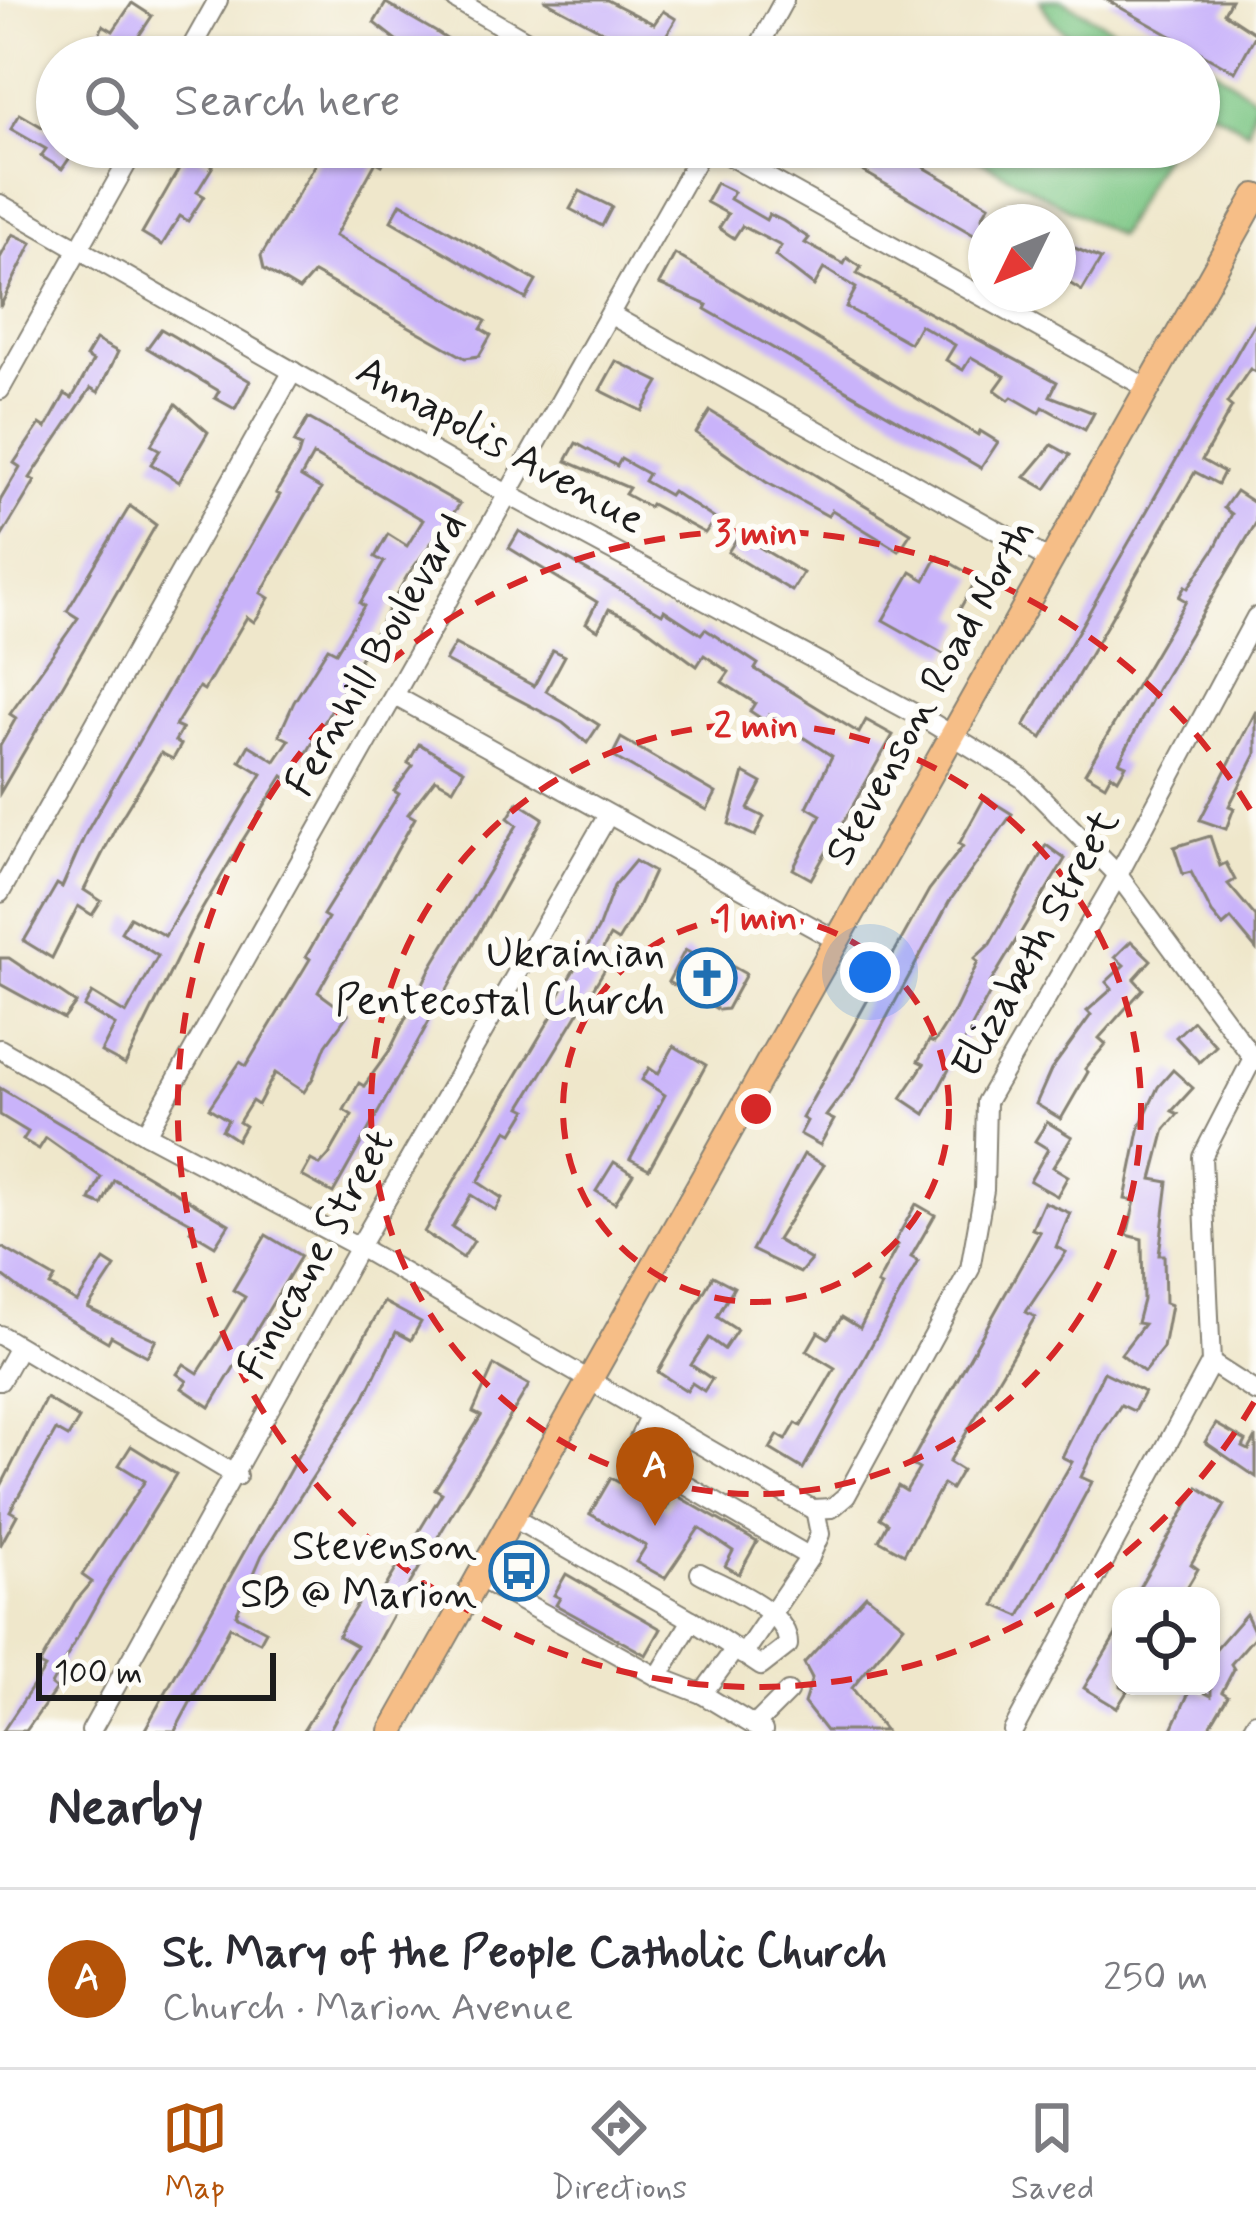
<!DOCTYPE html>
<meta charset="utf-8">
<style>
body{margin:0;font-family:Mynerve,sans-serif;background:#f7f7f7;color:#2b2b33}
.controls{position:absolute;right:36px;bottom:36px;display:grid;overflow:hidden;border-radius:24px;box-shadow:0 3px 9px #0004}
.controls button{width:108px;height:108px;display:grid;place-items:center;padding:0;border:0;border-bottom:3px solid #e1e1e2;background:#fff;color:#2b2b33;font:60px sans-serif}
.compass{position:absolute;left:968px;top:204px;width:108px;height:108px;border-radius:50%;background:#fff;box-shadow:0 3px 9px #0004;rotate:227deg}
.scale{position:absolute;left:36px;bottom:30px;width:240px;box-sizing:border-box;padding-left:12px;border:6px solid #1c1c1c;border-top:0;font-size:33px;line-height:42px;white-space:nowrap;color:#1c1c1c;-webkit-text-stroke:9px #fdfcf7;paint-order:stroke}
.you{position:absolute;left:870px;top:972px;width:42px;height:42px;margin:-30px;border:9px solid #fff;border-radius:50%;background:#1a73e8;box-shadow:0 0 0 18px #1a73e833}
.badge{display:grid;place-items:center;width:78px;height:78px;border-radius:50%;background:#b45309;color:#fff;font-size:39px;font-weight:700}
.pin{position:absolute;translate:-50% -99px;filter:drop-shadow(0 3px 6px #0008)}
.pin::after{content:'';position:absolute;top:63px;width:42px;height:36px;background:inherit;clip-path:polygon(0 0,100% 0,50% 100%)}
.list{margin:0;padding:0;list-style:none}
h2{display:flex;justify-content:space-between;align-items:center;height:156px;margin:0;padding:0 48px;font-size:51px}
h2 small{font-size:39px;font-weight:400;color:#7c7c81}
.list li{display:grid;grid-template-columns:78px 1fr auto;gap:36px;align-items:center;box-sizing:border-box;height:180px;padding:0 48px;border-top:3px solid #e1e1e2}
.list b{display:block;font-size:45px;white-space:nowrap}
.list p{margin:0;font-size:39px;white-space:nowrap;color:#7c7c81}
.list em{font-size:39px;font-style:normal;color:#7c7c81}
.icon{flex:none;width:66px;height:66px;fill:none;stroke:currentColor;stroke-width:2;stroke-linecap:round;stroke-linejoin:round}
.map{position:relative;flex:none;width:1256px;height:1731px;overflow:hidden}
.search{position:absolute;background:#fff;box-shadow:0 3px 9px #0004;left:36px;right:36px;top:36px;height:132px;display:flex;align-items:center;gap:30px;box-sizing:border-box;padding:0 42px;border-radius:66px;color:#7c7c81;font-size:45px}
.sheet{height:336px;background:#fff}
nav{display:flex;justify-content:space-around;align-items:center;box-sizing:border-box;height:168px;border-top:3px solid #e1e1e2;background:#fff;font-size:33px;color:#7c7c81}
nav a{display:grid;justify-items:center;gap:6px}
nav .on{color:#b45309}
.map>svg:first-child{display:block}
.green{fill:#7bc684;stroke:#4c7150;stroke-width:3}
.building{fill:#c9b3fa}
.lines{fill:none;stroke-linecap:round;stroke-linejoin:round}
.minor-casing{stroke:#868274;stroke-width:22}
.major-casing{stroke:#868274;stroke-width:28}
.minor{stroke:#fff;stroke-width:18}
.major{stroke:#f6be87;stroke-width:24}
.ring{fill:none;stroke:#d62828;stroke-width:6;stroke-dasharray:21 15}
.labels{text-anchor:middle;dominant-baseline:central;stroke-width:12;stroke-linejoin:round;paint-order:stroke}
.street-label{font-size:42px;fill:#1c1c1c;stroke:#fdfcf7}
.poi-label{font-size:42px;fill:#1c1c1c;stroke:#fdfcf7;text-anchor:end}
.centre{fill:#d62828;stroke:#fdfcf7;stroke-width:6}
.ring-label{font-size:36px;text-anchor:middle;font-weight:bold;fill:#d62828;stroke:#fdfcf7;stroke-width:12;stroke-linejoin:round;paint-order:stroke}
</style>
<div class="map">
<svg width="1256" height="1731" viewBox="0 0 1256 1731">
<rect width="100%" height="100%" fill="#fdfcf7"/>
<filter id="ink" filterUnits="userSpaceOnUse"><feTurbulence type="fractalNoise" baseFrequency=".00833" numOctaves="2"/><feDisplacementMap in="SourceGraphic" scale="24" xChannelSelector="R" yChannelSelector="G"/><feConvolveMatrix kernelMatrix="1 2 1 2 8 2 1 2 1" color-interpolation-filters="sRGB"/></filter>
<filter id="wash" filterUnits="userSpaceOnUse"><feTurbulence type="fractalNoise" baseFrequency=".004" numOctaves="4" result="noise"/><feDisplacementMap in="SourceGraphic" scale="48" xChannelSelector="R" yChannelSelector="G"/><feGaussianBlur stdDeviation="2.7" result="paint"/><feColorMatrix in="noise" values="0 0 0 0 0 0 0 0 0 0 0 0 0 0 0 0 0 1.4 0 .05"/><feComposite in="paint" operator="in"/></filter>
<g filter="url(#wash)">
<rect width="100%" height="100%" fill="#efe7cb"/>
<g class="green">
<path d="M1040,0h22l90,51 8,-15 38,21c-61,0 -127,6 -158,-57z"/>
<path d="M1199,58l57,41 -8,32 -49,-27z"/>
<path d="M968,147h199l-49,89 -153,-84z"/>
</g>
<g id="blocks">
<g class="building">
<path d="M544,0h63l47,24 9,-13 13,8 -16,27 -16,-10 -8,13z"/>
<path d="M1107,0h124l-7,13 32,21 -21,38z"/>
<path d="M132,3l20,13 -27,41h-34l12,-32 10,6z"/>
<path d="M386,3l50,29 38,25h-38l-11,-6 -3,5 -17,-9 -31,-24z"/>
<path d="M20,114l29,17 8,-12v28l14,9 -9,13 -21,-13 5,-7 -35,-20z"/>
<path d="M326,147h66l-10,18 -6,-3 -41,74 151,85 -5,8 10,6 -12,21 -14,2 -151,-85 -15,17 -35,-21 -3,-13z"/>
<path d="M821,147h68l100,58 -7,12 4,25z"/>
<path d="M189,151l24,15 -16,26 7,4 -16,25 -8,-5 -18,29 -20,-12z"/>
<path d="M716,183l18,9 -4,7 36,21 3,-6 14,7 26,17 -4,5 39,21 3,-6 14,9 -4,7 200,108 -7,14 44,17 -9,17 -42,-23 -3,6 -28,-16 -3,3 -14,-10 10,-14 -34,-19 -8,13 -17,-10 9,-15 -35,-20 -10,18 -64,-36 10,-19 -32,-20 -10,18 -39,-30 6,-10 -39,-20 -8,12 -15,-10 9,-14 -22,-12z"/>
<path d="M580,191l32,16 -10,19 -32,-17z"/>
<path d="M401,203l135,78 -10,18 -135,-78z"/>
<path d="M13,234l19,9 -32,64v-49z"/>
<path d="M1058,241l43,18 -19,32 -24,-15z"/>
<path d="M675,254l303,181 2,-4 18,11 -17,26 -276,-159 2,-4 -48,-21z"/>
<path d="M1256,320v52l-6,-3 -23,34 5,4 -30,53 22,12 -6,12 -23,-12 -153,266 -18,-12z"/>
<path d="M161,329l89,52 -15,28 -20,-11 4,-7 -72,-43z"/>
<path d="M96,340l22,12 -13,27 -7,13 -7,-4 -61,90 5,3 -35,58v-38l20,-34 -6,-4 26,-39 6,4 19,-34 7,4 21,-37 -7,-4z"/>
<path d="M616,361l43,21 -17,29 -42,-21z"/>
<path d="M176,404l32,28 -29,50 -28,-18 9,-14 -9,-5z"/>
<path d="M710,411l201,122 -12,18 -67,-41 -4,6 -62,-34 -70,-49z"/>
<path d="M308,418l152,86 -53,72 -99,175 -21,28 -4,-3 -44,70 -42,72 -72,147 -24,-13 14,-27 -31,-18 8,-14 34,21 32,-58 -37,-24 9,-15 35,19 97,-162 -22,-13 9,-16 26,16 14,-21 -10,-5 15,-33 34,-54 8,4 28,-46 -4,-3 24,-41 -9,-5 13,-23 19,12 16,-26 -110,-65 -12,22 20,12 -60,104 8,5 -10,17 -5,7 -7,-5 -43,73 -5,-3 -24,39 7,3 -7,12 6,4 -8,14 -12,-6 -44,72 -33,65 17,11 -9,14 -14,-9 -26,52 -28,-17 33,-57 5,3 24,-54 194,-338 -4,-2 22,-37 3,-10 -7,-3z"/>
<path d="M576,443l41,23 4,-7 27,15 -4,7 25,14 3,-4 43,28 -10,14 -54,-29 -2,3 -24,-13 4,-6 -63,-27z"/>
<path d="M1052,445l18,10 -24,34 -21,-12z"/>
<path d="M1236,491l20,13v19l-98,165 -39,74 7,3 -8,14 -7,-5 -6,11 -20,-12 101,-172 -7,-4 6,-11 3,2 27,-40 17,-34 -8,-6z"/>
<path d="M130,506l26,19 -156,268v-47l16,-28 -6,-4 68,-96 -11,-7z"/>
<path d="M519,531l143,83 2,-4 37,24 4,-5 53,35 -3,5 104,64 7,-13 27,15 -82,144 -18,-10 28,-54 -14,-8 25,-51 -63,-41 -4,6 -15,-10 5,-8 -33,-21 7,-10 -25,-17 -7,11 -58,-43 -30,-14 -11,21 -12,-7 11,-21 -88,-54z"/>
<path d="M739,535l64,38 -11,18 -64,-39z"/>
<path d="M938,556l39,22 -21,38 10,6 -19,34 -64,-36 28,-48 14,8z"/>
<path d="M455,644l79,42 19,-36 12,6 -19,35 53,34 -12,18 -24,-20 -118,-62z"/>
<path d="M1256,711v43l-27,52 5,2 -8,21 -26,-9z"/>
<path d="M621,738l95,55 -9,17 -95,-54z"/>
<path d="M419,744l45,26 -11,19 -18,-10 -27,35 7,4 -97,174 30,22 -22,31 -13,33 -9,14 -29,-19 -17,32 -6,-4 -13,21 6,4 -8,14 -15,-10 6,-10 -19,-12 31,-46 6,4 64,-107 -4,-3 22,-38 -5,-3 76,-121 -5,-3 19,-25 -5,-3z"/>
<path d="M744,773l18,10 -14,26 16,8 -9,19 -26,-12z"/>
<path d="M985,797l27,17 -63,88 -96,178 -27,36 8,4 -14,25 -20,-11 7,-13 -5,-3 127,-228 34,-44 -4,-2z"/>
<path d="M518,802l25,16 -210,375 -31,-17 9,-16 9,5 9,-10 23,-40 -8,-5 15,-27 5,3 26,-36 41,-83 86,-142 -9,-7z"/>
<path d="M1210,836l10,30 6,-3 9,17 -7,4 28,33v32l-25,-30 -8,7 -11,-13 -21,-41 -8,2 -9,-27z"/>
<path d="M1046,845l19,14 -77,128 4,2 -67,125 -24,-16 23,-34 -6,-3 11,-20 5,2 21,-33 23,-48 -4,-3 16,-15z"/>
<path d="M635,861l19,11 -18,39 -18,30 -8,-5 -12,22 10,6 -87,143 6,3 -14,23 -6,-3 -29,52 24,16 -7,12 -24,-15 -19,32 22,14 -11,17 -39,-26 129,-218 -4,-2 49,-83 16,-43z"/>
<path d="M1131,941l20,19 -17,19 9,10 -44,49 7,6 -21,25 3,3 -27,47 -25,-15 15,-34 40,-55 -4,-4 25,-22 -6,-7 18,-17 -9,-8z"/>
<path d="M685,950l41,23 4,-8 16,9 -19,35 -8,1 -51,-28z"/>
<path d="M0,958h9l67,45 -12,16 -64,-35z"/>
<path d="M1193,1021l23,25 -17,16 -23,-25z"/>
<path d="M674,1046l32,19 -57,104 -19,-10 35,-64 -23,-15 7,-12 9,6z"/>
<path d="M1173,1070l20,18 -21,23 6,3 -13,15 -13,50 16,3 -9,73h5l1,48 6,2 -8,43 -19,24 -23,-18 23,-30 -7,-1 6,-23 -1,-61 -15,-4 8,-34 -10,-2 15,-73 18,-39z"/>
<path d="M0,1088l229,136 -14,22 -25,-15 4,-7 -80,-44 -12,25 -12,-5 11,-23 -55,-39 -7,11 -16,-9 5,-8 -28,-17z"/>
<path d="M1047,1122l25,15 -19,30 15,9 -11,20 -27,-15 18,-32 -13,-8z"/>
<path d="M804,1154l20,11 -47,75 34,20 -11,13 -48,-23z"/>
<path d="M614,1162l19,12 -18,29 -19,-12z"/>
<path d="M1044,1202l26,11 -14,34 10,5 -40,60 9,5 -86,145 13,8 -11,19 -8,-5 -39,70 -25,-14 9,-17 -8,-5 18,-32 8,5 13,-22 -9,-5 130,-232 -8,-3z"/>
<path d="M916,1204l19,11 -24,42 7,4 -115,208 -33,-20 8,-14 8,5 10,-17 5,3 34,-58 -28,-17 11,-19 10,6 14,-21 18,11 21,-42 -4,-2 21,-39 -4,-2z"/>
<path d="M266,1235l35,21 -91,151 -28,-19 5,-7 -10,-7 7,-10 14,9 20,-31 27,-45 -12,-7z"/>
<path d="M0,1246l55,32 -5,8 27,16 27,-42 11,7 -27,41 68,32 -9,16 -36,-20 -3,6 -82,-48 -26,-20z"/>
<path d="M713,1276l21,11 -17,30 20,13 -13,19 -15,-11 -18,27 21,14 -8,12 -12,-8 -5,8 -29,-19z"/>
<path d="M384,1302l37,20 -10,18 -15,-8 -32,66 -102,157 -26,60 30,16 -6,11 -30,-15 -55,104h-31z"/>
<path d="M494,1365l35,20 -124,207 -76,139h-26l53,-85 -18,-10 6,-11 20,-31 13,7 65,-108 -7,-4 46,-73 -8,-4z"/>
<path d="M1104,1372l40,20 -10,19 -13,-6 -20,30 -20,42 11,5 -72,134 -25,-11 16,-37 61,-106 -10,-5z"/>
<path d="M46,1398l33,21 -11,18 -12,-7 -46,81 7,4 -17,31v-58z"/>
<path d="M1216,1424l30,17 -3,6 6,3 7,-13v40l-51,-35z"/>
<path d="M131,1446l45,28 -76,123 -49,88 5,4 -30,42h-23l42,-63 -6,-3 36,-63 17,-20 -10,-7 63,-94 -26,-16z"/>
<path d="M611,1478l55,31 8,-15 83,48 -18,32 -14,-8 8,-15 -34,-23 -34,50 -29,-16 10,-16 -56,-32z"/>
<path d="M1198,1487l27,18 -34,59 7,5 -16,27h-37l-8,-5z"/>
<path d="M566,1574l95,55 -15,26 -90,-50 4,-7 -6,-3z"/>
<path d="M866,1595l38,30 -52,63 33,43h-59l-22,-28 8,-25 -8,-15z"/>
<path d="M1246,1614l10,21 -25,29 3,5 -12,23 6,4 -21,35h-36l21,-45 19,10v-42z"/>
<path d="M1121,1626v60l7,4 -11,18 -33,-20z"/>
</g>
</g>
</g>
<g filter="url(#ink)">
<use href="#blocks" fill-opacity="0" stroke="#868274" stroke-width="3"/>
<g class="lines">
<defs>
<g id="minor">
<path d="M456,0l99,57"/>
<path d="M186,57l32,-57"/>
<path d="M753,57l31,-57"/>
<path d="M713,147l434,241"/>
<path d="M0,204l509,291 423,228 90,55 96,97 138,187"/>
<path d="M611,315l439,245"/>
<path d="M0,390l136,-243"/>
<path d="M395,696l441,244"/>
<path d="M0,893l293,-522"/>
<path d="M0,1049l146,85 213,113 453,262 20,-1 14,-12 124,-227 14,-79 2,-88 132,-227 138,-258"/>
<path d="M146,1134l558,-987"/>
<path d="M0,1335l237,141"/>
<path d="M1211,1363l45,29"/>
<path d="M0,1381l19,-34"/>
<path d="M650,1415l-18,39 178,103 -67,98"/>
<path d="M510,1516l182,104"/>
<path d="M810,1557l10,-23 -5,-25"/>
<path d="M476,1576l182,101 44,17 33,-45"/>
<path d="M658,1677l34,-57 69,46 27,-21c1,-35 -61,-57 -88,-72"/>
<path d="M702,1694l61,37"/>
<path d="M754,1726l34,-34"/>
<path d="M91,1731l268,-484 249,-432"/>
<path d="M1013,1731l198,-368 -9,-206 51,-99"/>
<path d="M1251,1731l5,-9"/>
</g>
<path id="major" d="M392,1731l864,-1535"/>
</defs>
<use href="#minor" class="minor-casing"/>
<use href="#major" class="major-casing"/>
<use href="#minor" class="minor"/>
<use href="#major" class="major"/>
</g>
</g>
<g class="ring">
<circle cx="756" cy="1109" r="193"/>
<circle cx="756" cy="1109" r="385"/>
<path d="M1254 1402A578 578 0 1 1 1254 816"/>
</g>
<defs>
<symbol id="church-ring" viewBox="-11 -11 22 22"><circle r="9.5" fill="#fdfcf7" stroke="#1f6fb2" stroke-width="1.5"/><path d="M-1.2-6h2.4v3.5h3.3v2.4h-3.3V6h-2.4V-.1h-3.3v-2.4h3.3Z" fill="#1f6fb2"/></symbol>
<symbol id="bus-ring" viewBox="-11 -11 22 22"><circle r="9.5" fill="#fdfcf7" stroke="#1f6fb2" stroke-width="1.5"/><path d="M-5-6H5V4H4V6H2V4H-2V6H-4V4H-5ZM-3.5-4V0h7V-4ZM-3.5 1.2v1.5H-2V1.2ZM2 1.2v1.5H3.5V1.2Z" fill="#1f6fb2"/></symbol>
</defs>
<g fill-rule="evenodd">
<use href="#church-ring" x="674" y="945" width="66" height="66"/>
<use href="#bus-ring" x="486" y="1538" width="66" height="66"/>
</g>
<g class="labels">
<g class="street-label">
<text transform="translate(500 446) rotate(29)">Annapolis Avenue</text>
<text transform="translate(377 655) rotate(-60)">Fernhill Boulevard</text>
<text transform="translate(931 693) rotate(-61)">Stevenson Road North</text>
<text transform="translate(1037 944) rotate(-61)">Elizabeth Street</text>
<text transform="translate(317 1255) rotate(-61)">Finucane Street</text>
</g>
<g class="poi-label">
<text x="665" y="954">Ukrainian<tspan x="665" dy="48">Pentecostal Church</tspan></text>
<text x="477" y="1547">Stevenson<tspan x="477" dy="48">SB @ Marion</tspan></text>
</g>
</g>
<circle cx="756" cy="1109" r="18" class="centre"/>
<g class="ring-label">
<text x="756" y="544">3 min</text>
<text x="756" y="737">2 min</text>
<text x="756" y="929">1 min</text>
</g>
</svg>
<div class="controls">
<button><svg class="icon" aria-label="locate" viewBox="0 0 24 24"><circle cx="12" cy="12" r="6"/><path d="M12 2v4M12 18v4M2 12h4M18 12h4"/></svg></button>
</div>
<svg class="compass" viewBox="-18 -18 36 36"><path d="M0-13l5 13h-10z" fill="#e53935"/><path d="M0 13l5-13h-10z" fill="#7c7c81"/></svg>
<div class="scale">100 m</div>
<div class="you"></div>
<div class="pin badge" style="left:655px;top:1526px">A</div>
<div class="search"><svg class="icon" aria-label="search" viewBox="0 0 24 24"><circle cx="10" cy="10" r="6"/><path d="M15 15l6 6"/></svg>Search here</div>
</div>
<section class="sheet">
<h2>Nearby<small></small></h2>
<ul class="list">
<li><span class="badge">A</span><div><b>St. Mary of the People Catholic Church</b><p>Church · Marion Avenue</p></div><em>250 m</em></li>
</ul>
</section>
<nav>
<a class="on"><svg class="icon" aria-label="map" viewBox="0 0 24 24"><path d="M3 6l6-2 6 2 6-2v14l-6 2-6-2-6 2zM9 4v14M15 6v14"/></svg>Map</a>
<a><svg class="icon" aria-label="directions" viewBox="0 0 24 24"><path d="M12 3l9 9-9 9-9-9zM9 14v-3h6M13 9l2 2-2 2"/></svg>Directions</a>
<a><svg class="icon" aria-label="saved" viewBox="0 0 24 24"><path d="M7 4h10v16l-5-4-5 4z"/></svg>Saved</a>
</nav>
